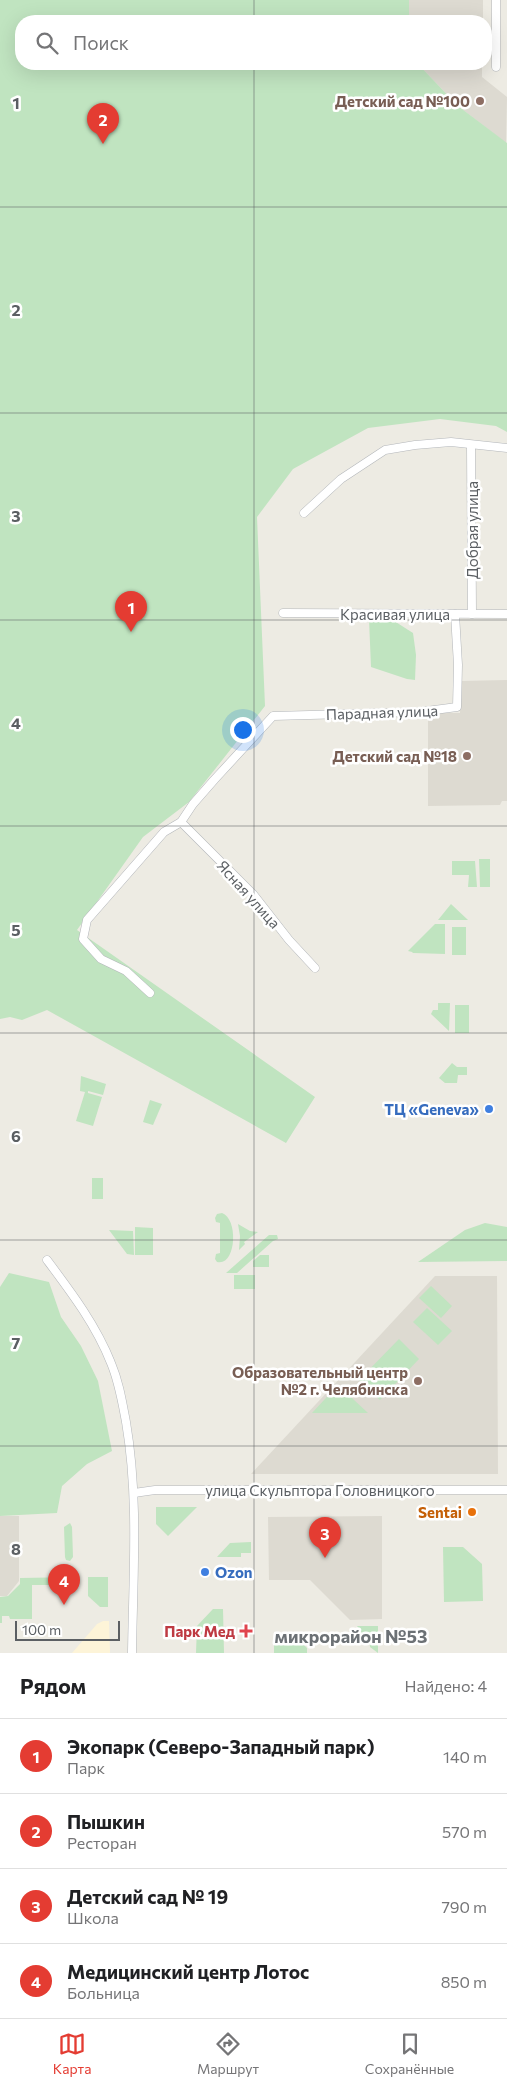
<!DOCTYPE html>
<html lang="ru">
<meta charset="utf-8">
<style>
body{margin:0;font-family:Commissioner,sans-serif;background:#f6f6f6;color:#202124}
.scale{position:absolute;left:15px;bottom:12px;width:105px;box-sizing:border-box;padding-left:5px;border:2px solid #5b5f63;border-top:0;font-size:14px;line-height:18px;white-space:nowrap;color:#5b5f63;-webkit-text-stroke:4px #fff;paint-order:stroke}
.you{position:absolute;left:242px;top:729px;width:18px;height:18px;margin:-12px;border:4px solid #fff;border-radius:50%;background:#1a73e8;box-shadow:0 0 0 8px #1a73e833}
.badge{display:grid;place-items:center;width:32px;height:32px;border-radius:50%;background:#e43c32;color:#fff;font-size:16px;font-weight:700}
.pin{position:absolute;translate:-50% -41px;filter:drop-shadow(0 1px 2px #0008)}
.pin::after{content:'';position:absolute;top:26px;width:18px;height:15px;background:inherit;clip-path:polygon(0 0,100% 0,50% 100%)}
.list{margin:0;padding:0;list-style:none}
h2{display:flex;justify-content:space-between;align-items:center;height:65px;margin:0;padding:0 20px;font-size:21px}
h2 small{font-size:16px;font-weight:400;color:#757577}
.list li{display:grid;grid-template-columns:32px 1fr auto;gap:15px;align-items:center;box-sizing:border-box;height:75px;padding:0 20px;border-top:1px solid #e0e0e0}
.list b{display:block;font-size:19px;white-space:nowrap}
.list p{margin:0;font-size:16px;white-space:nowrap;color:#757577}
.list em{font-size:16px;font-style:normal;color:#757577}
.icon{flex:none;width:28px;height:28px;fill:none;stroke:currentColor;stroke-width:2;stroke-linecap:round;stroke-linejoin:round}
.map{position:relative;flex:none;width:507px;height:1653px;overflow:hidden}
.search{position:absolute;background:#fff;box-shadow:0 5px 20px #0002;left:15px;right:15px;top:15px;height:55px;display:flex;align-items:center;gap:12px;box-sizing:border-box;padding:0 18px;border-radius:20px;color:#757577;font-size:19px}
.sheet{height:365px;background:#fff}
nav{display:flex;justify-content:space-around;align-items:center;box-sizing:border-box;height:70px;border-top:1px solid #e0e0e0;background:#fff;font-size:14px;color:#757577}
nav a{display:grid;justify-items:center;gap:2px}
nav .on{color:#e43c32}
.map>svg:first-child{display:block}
.commercial{fill:#fdf4d8}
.education{fill:#dddad1}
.green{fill:#c0e4c0}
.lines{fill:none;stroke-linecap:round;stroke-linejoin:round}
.minor-casing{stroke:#b3b6ba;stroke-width:9}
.minor{stroke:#fff;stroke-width:8}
.grid{fill:none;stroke:#5b5f63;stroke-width:1;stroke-opacity:0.55}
.education-dot{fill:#8d6e63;stroke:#fff;stroke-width:2}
.shop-dot{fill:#3f7fe0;stroke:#fff;stroke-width:2}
.food-dot{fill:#e8710a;stroke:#fff;stroke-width:2}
.health-dot{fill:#e0444e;stroke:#fff;stroke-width:2}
.labels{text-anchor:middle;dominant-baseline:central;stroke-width:5;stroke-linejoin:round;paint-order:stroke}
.education-label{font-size:15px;font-weight:bold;fill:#785e54;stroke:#fff;text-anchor:end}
.street-label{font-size:15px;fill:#5b5f63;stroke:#fff}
.shop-label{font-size:15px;font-weight:bold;fill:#366cbe;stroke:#fff;text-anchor:end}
.food-label{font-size:15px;font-weight:bold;fill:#c56008;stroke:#fff;text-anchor:end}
.health-label{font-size:15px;font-weight:bold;fill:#be3a42;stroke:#fff;text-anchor:end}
.quarter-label{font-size:18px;font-weight:bold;fill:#6c7175;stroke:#fff}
.grid-label{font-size:16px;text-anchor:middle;font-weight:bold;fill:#5b5f63;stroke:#fff;stroke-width:5;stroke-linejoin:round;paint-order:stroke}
</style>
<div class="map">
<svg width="507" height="1653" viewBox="0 0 507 1653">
<rect width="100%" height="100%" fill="#edebe3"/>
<path class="commercial" d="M103,1621h6l1,32h-38l25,-29z"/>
<g class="education">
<rect x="409" y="0" width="74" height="21"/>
<path d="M418,64h64v13l25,20 -1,46 -48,-37z"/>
<path d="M507,680v121h-5l-2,4 -72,1v-93h32l1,-32z"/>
<path d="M435,1276h62l1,198h-247z"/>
<path d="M0,1516h19v65l-12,15h-7z"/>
<path d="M382,1516v103l-32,1 -40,-40h-41l-1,-63z"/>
</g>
<g class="green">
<path d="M0,0h409v21h-388v43h397l40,42 49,37v289l-11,-6 -56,-7 -72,9 -75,41 -36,48 8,189 -76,96 -46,35 -66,93 238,167 -29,46 -239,-133 -25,10 -12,-3 -10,2z"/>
<path d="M369,619h22l22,14 3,22 -1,25 -8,-1 -36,-12z"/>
<path d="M479,859h11v28h-10z"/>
<path d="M452,861h23l2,26h-9l1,-12h-17z"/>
<path d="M451,904l17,16h-30z"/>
<path d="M435,924h10v30l-32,-1 -1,-1 -4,-1z"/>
<rect x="452" y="927" width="14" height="28"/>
<path d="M438,1003h12l-1,28 -18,-17 2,-4h5z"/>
<rect x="455" y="1005" width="14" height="28"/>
<path d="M452,1063l5,4h10v8h-9l-1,8h-12l-6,-5z"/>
<path d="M81,1076l25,8 -3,11 -15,-4v2l14,4 -9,29 -17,-5 9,-29 -5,-1z"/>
<path d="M150,1100l12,4 -9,21 -10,-3z"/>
<rect x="92" y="1178" width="11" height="21"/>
<path d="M222,1213c17,6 14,54 -5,49l-2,-3 1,-5 4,-1v-30l-4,-1 -1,-4 2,-4z"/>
<path d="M485,1223l22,4v34l-89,1 47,-32z"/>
<path d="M238,1224l12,7 8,1 -14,10 1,2 -6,6 1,-14z"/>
<path d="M135,1227l18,1v27h-18z"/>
<path d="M109,1230l24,1 1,24 -7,-1z"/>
<path d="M269,1235h8l1,4 -5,2 -36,32h-11z"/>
<path d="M260,1255h9v12h-16v-6z"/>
<path d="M9,1273l40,9 12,35 20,29 17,35 14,70 -25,13 -25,22 -5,27 -57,3v-229z"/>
<rect x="234" y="1275" width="21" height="14"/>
<path d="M431,1286l21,20 -11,12 -22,-20z"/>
<path d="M427,1308l25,23 -14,14 -25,-23z"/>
<path d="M399,1339l20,20 -39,41 -21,-20z"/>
<path d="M338,1385l30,28h-56z"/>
<path d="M156,1507h41l-29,29 -12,-12z"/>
<path d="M70,1523l2,4 1,30 -3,4 -4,-1 -1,-3 -1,-30z"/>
<path d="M251,1542v11h-10v4h-24l13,-14z"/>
<path d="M443,1547h20l19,17 1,37 -39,1z"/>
<path d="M77,1577l-1,8h-44v34h-22l-1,-3h-7v7h-2v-26l8,-1 12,-12v-6z"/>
<path d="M88,1577h20v30h-8l-12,-11z"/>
<path d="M213,1609h10l1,44h-28l1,-27z"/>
<path d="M357,1626h21v27l-8,-6 -1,-9 -9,-1v-7z"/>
<path d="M296,1637l11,11v5h-33v-13h15z"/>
</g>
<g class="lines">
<defs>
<g id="minor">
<path d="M496,0v67"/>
<path d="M471,446l1,168"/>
<path d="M304,513l37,-34 44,-29 30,-5 36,-3 56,6"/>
<path d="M283,613l224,1"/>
<path d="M181,822l72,72 36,46 26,28"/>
<path d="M150,993l-24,-22 -25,-12 -18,-20 4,-19 77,-88 17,-10 12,-18 21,-24 59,-64 146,-4 38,-5 1,-42 -3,-51"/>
<path d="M47,1260c24,32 49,65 64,103 8,19 11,38 15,59 13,76 7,154 6,231"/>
<path d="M134,1493l21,-3h352"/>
</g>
</defs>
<use href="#minor" class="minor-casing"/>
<use href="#minor" class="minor"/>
</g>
<path class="grid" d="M254,0v21M254,64v1589M0,207h507M0,413h507M0,620h507M0,826h507M0,1033h507M0,1240h507M0,1446h507"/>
<g class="education-dot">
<circle cx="480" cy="101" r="5"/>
<circle cx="467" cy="756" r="5"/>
<circle cx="418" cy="1381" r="5"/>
</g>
<g class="shop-dot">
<circle cx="489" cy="1109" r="5"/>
<circle cx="205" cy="1572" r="5"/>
</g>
<circle class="food-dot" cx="472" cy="1512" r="5"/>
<path class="health-dot" d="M243.5 1623.5h5v5h5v5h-5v5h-5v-5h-5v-5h5z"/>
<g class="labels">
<g class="education-label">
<text x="470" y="101">Детский сад №100</text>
<text x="457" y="756">Детский сaд №18</text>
<text x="408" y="1372">Образовательный центр<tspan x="408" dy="17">№2 г. Челябинска</tspan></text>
</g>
<g class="street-label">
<text transform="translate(472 530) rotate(-90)">Добрая улица</text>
<text x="395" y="614">Красивая улица</text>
<text transform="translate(382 712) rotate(-2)">Парадная улица</text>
<text transform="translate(249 894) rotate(48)">Ясная улица</text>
<text x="320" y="1490">улица Скульптора Головницкого</text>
</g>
<g class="shop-label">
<text x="479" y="1109">ТЦ «Geneva»</text>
<text x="215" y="1572" text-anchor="start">Ozon</text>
</g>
<g class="food-label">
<text x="462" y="1512">Sentai</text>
</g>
<g class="health-label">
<text x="235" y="1631">Парк Мед</text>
</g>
<g class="quarter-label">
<text x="351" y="1636">микрорайон №53</text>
</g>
</g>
<g class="grid-label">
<text x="16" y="109">1</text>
<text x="16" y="316">2</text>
<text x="16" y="522">3</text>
<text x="16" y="729">4</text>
<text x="16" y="936">5</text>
<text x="16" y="1142">6</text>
<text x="16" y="1349">7</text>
<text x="16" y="1555">8</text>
</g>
</svg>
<div class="scale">100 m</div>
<div class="you"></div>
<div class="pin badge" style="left:131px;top:632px">1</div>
<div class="pin badge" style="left:103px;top:144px">2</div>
<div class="pin badge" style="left:325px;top:1558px">3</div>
<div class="pin badge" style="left:64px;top:1605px">4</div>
<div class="search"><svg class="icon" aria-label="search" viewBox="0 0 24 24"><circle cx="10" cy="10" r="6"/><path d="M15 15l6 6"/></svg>Поиск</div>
</div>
<section class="sheet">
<h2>Рядом<small>Найдено: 4</small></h2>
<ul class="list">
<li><span class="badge">1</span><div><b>Экопарк (Северо-Западный парк)</b><p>Парк</p></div><em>140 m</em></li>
<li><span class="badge">2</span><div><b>Пышкин</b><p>Ресторан</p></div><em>570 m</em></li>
<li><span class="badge">3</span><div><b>Детский сад № 19</b><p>Школа</p></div><em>790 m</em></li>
<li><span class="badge">4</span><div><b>Медицинский центр Лотос</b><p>Больница</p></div><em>850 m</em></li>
</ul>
</section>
<nav>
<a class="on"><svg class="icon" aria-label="map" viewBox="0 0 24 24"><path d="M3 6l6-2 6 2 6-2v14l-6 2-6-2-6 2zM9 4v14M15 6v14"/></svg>Карта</a>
<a><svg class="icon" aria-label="directions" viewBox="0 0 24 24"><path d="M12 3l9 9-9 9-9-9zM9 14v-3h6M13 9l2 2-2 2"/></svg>Маршрут</a>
<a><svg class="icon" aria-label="saved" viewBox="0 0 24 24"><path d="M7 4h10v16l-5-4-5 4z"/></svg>Сохранённые</a>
</nav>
